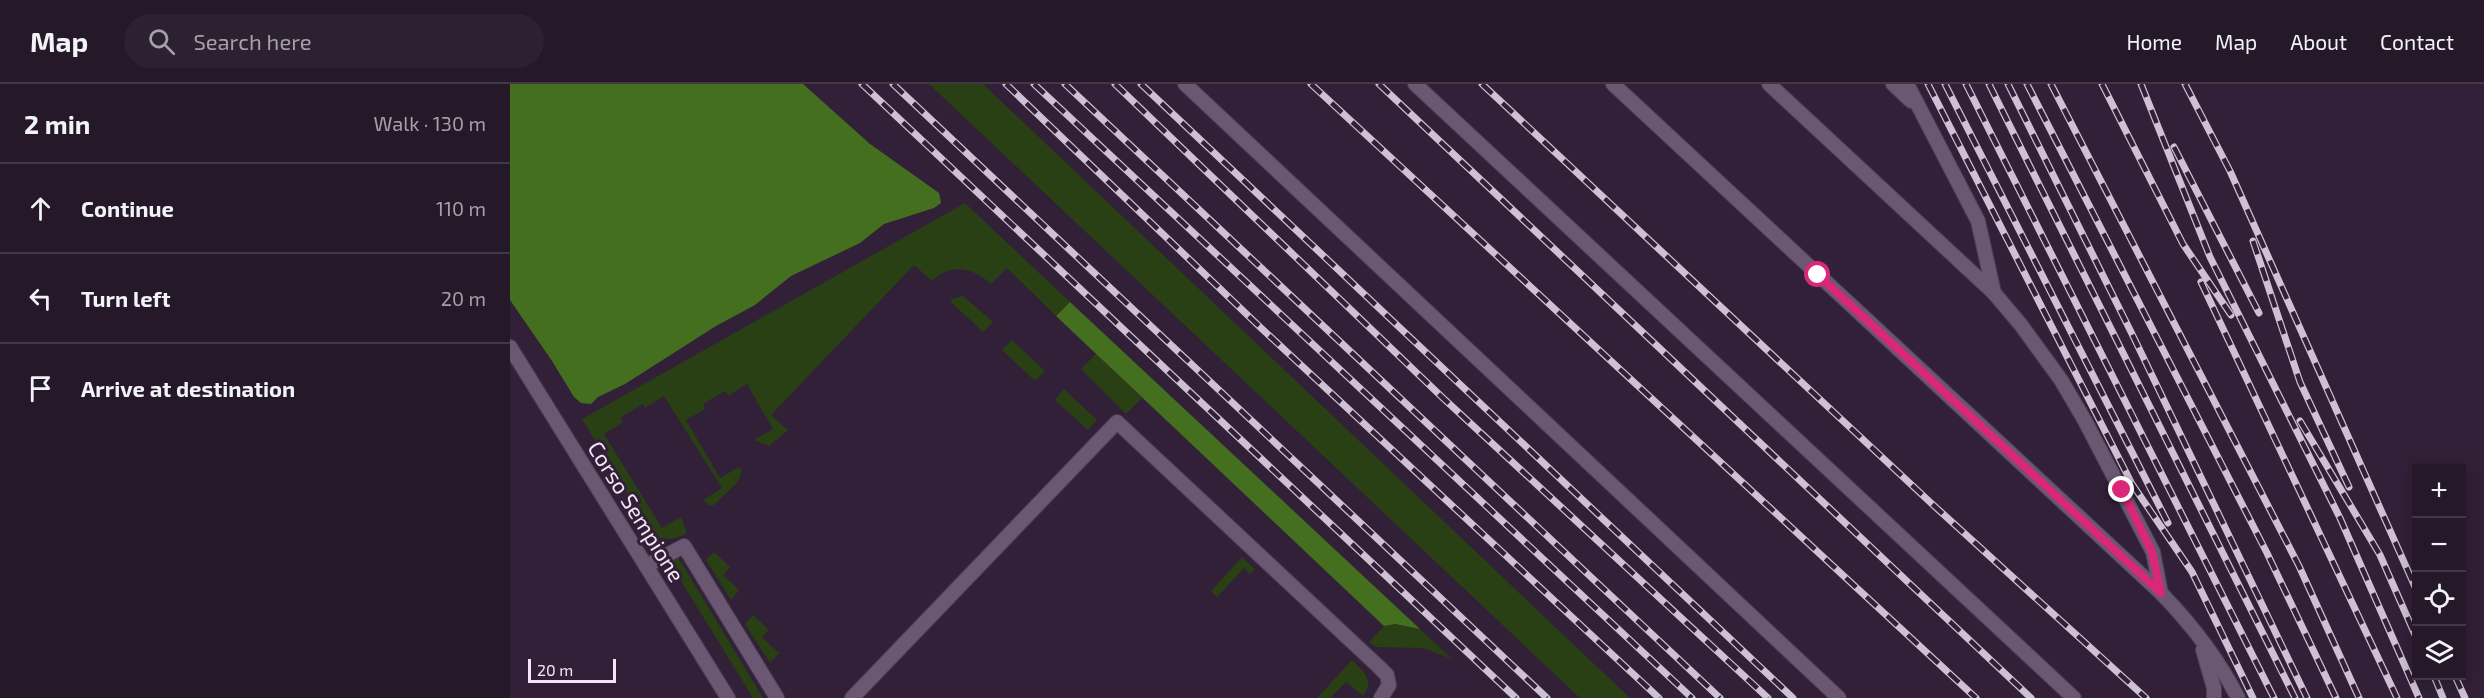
<!DOCTYPE html>
<meta charset="utf-8">
<style>
body{margin:0;font-family:"Exo 2",sans-serif;background:#2d2131;color:#f1f3f6}
.controls{position:absolute;right:18px;bottom:18px;display:grid;overflow:hidden;border-radius:0px;box-shadow:0 3px 15px #0003}
.controls button{width:54px;height:54px;display:grid;place-items:center;padding:0;border:0;border-bottom:2px solid #423746;background:#251829;color:#f1f3f6;font:30px sans-serif}
.scale{position:absolute;left:18px;bottom:15px;width:88px;box-sizing:border-box;padding-left:6px;border:3px solid #f3e7f7;border-top:0;font-size:16px;line-height:21px;white-space:nowrap;color:#f3e7f7;-webkit-text-stroke:4px #312037;paint-order:stroke}
.stop{position:absolute;width:18px;height:18px;margin:-14px;border:4px solid #db2777;border-radius:50%;background:#fff}
.stop.end{background:#db2777;border-color:#fff;box-shadow:0 2px 6px #0008}
.list{margin:0;padding:0;list-style:none}
h2{display:flex;justify-content:space-between;align-items:center;height:78px;margin:0;padding:0 24px;font-size:26px}
h2 small{font-size:20px;font-weight:400;color:#a3a0a8}
.list li{display:grid;grid-template-columns:39px 1fr auto;gap:18px;align-items:center;box-sizing:border-box;height:90px;padding:0 24px;border-top:2px solid #423746}
.list b{display:block;font-size:22px;white-space:nowrap}
.list em{font-size:20px;font-style:normal;color:#a3a0a8}
.icon{flex:none;width:33px;height:33px;fill:none;stroke:currentColor;stroke-width:2;stroke-linecap:round;stroke-linejoin:round}
.map{position:relative;flex:none;width:1974px;height:614px;overflow:hidden}
header{display:flex;align-items:center;gap:36px;box-sizing:border-box;height:84px;padding:0 30px;background:#251829;border-bottom:2px solid #423746}
header strong{font-size:28px}
nav{display:flex;gap:33px;margin-inline-start:auto;font-size:21px}
.search{width:420px;height:54px;background:#2d2131;display:flex;align-items:center;gap:15px;box-sizing:border-box;padding:0 21px;border-radius:33px;color:#a3a0a8;font-size:22px}
main{display:flex}
aside{flex:1;background:#251829}
.map>svg:first-child{display:block}
.green{fill:#284014}
.forest{fill:#446f1e}
.lines{fill:none;stroke-linecap:round;stroke-linejoin:round}
.lane-casing{stroke:#4d3e52;stroke-width:16}
.lane{stroke:#6a5771;stroke-width:14}
.rail-casing{stroke:#cec1d3;stroke-width:7}
.rail{stroke:#312037;stroke-width:4.5;stroke-dasharray:14;stroke-linecap:butt}
.route{stroke:#db2777;stroke-width:8}
.labels{text-anchor:middle;dominant-baseline:central;stroke-width:6;stroke-linejoin:round;paint-order:stroke}
.street-label{font-size:22px;fill:#f3e7f7;stroke:#312037}
</style>
<header>
<strong>Map</strong>
<div class="search"><svg class="icon" aria-label="search" viewBox="0 0 24 24"><circle cx="10" cy="10" r="6"/><path d="M15 15l6 6"/></svg>Search here</div>
<nav><a>Home</a><a>Map</a><a>About</a><a>Contact</a></nav>
</header>
<main>
<aside>
<h2>2 min<small>Walk · 130 m</small></h2>
<ul class="list">
<li><svg class="icon" aria-label="ahead" viewBox="0 0 24 24"><path d="M12 20V5M6 11l6-6 6 6"/></svg><div><b>Continue</b></div><em>110 m</em></li>
<li><svg class="icon" aria-label="left" viewBox="0 0 24 24"><path d="M17 20v-9H6M10 6l-5 5 5 5"/></svg><div><b>Turn left</b></div><em>20 m</em></li>
<li><svg class="icon" aria-label="arrive" viewBox="0 0 24 24"><path d="M6 21V4h12l-3 4 3 4H6"/></svg><div><b>Arrive at destination</b></div></li>
</ul>
</aside>
<div class="map">
<svg width="1974" height="614" viewBox="0 0 1974 614">
<rect width="100%" height="100%" fill="#312037"/>
<g class="green">
<path d="M419,0h54l647,614h-50z"/>
<path d="M455,119l105,99 -14,14 -49,-48 -16,16c-17,-16 -41,-22 -59,-3l-18,-16 -143,150 17,15 -19,16 -15,-6 19,-11 -26,-45 -19,12 -3,-5 -22,13 2,5 -19,11 34,58 19,-11 3,4 -4,11 -24,23h-5l-6,-5 19,-12 -58,-92 -19,12 -2,-4 -22,13 2,5 -19,12 58,94 19,-11 6,16c-11,7 -25,9 -36,-1l-69,-113z"/>
<path d="M453,212l30,26 -10,10 -33,-31 4,-3z"/>
<path d="M502,256l33,31 -10,10 -33,-31z"/>
<path d="M586,270l46,44 -16,16 -45,-45z"/>
<path d="M554,305l33,31 -9,10 -33,-30z"/>
<path d="M204,468l16,15 -7,8 16,15 -8,10 -25,-40z"/>
<path d="M168,473l85,141h-10l-83,-135z"/>
<path d="M732,473l13,12 -5,5 -6,-6 -27,29 -6,-6z"/>
<path d="M243,531l16,15 -7,7 17,16 -9,10 -25,-39z"/>
<path d="M884,540l26,5 32,30 -29,-11 -47,-1 -7,-5 15,-16z"/>
<path d="M842,576c12,12 23,20 11,36l-17,-14 -16,16h-13z"/>
</g>
<g class="forest">
<path d="M0,0h293l67,60 69,49 2,10 -7,5 -50,16 -24,19 -69,33 -36,29 -39,21 -91,58 -27,13 -7,7 -10,-1 -7,-6 -22,-36 -42,-61z"/>
<path d="M560,218l350,327 -25,-5 -11,2 -328,-310z"/>
</g>
<g class="lines">
<defs>
<g id="lane">
<path d="M675,0l654,614"/>
<path d="M905,0l659,614"/>
<path d="M1103,0l548,509c31,32 57,65 77,105"/>
<path d="M1259,0l225,209 27,32 40,55 24,41 68,131 8,41"/>
<path d="M1383,0l18,17"/>
<path d="M1397,0l71,137 16,72"/>
<path d="M0,263l218,351"/>
<path d="M136,482l38,-20 93,152"/>
<path d="M1693,566l11,38v10"/>
<path d="M342,614l265,-276 262,245 8,8 2,10 -8,13"/>
</g>
</defs>
<use href="#lane" class="lane-casing"/>
<use href="#lane" class="lane"/>
<defs>
<g id="rail">
<path d="M352,0l654,614"/>
<path d="M383,0l654,614"/>
<path d="M496,0l254,243 399,371"/>
<path d="M524,0l658,614"/>
<path d="M555,0l655,614"/>
<path d="M605,0l328,314 325,300"/>
<path d="M631,0l652,614"/>
<path d="M801,0l665,614"/>
<path d="M869,0l652,614"/>
<path d="M972,0l449,419 215,195"/>
<path d="M1418,0l204,400 60,88 61,126"/>
<path d="M1435,0l223,439"/>
<path d="M1456,0l308,614"/>
<path d="M1479,0l306,614"/>
<path d="M1498,0l126,254 173,360"/>
<path d="M1517,0l240,469 69,145"/>
<path d="M1541,0l248,482 60,132"/>
<path d="M1592,0l81,160 48,71"/>
<path d="M1631,0l69,173 130,261 79,180"/>
<path d="M1675,0l45,87 186,418"/>
<path d="M1664,63l85,166"/>
<path d="M1743,157l47,141 49,105"/>
<path d="M1691,198l196,416"/>
<path d="M1790,337l80,134 36,82"/>
<path d="M1924,592l9,22"/>
<path d="M1945,592l10,22"/>
</g>
</defs>
<use href="#rail" class="rail-casing"/>
<use href="#rail" class="rail"/>
</g>
<g class="lines">
<path class="route" d="M1308,191l343,318 -9,-41 -30,-62"/>
</g>
<g class="labels">
<g class="street-label">
<text transform="translate(127 427) rotate(58)">Corso Sempione</text>
</g>
</g>
</svg>
<div class="controls">
<button>+</button>
<button>−</button>
<button><svg class="icon" aria-label="locate" viewBox="0 0 24 24"><circle cx="12" cy="12" r="6"/><path d="M12 2v4M12 18v4M2 12h4M18 12h4"/></svg></button>
<button><svg class="icon" aria-label="layers" viewBox="0 0 24 24"><path d="M12 4l9 5-9 5-9-5zM3 14l9 5 9-5"/></svg></button>
</div>
<div class="scale">20 m</div>
<div class="stop" style="left:1308px;top:191px"></div>
<div class="stop end" style="left:1612px;top:406px"></div>
</div>
</main>
